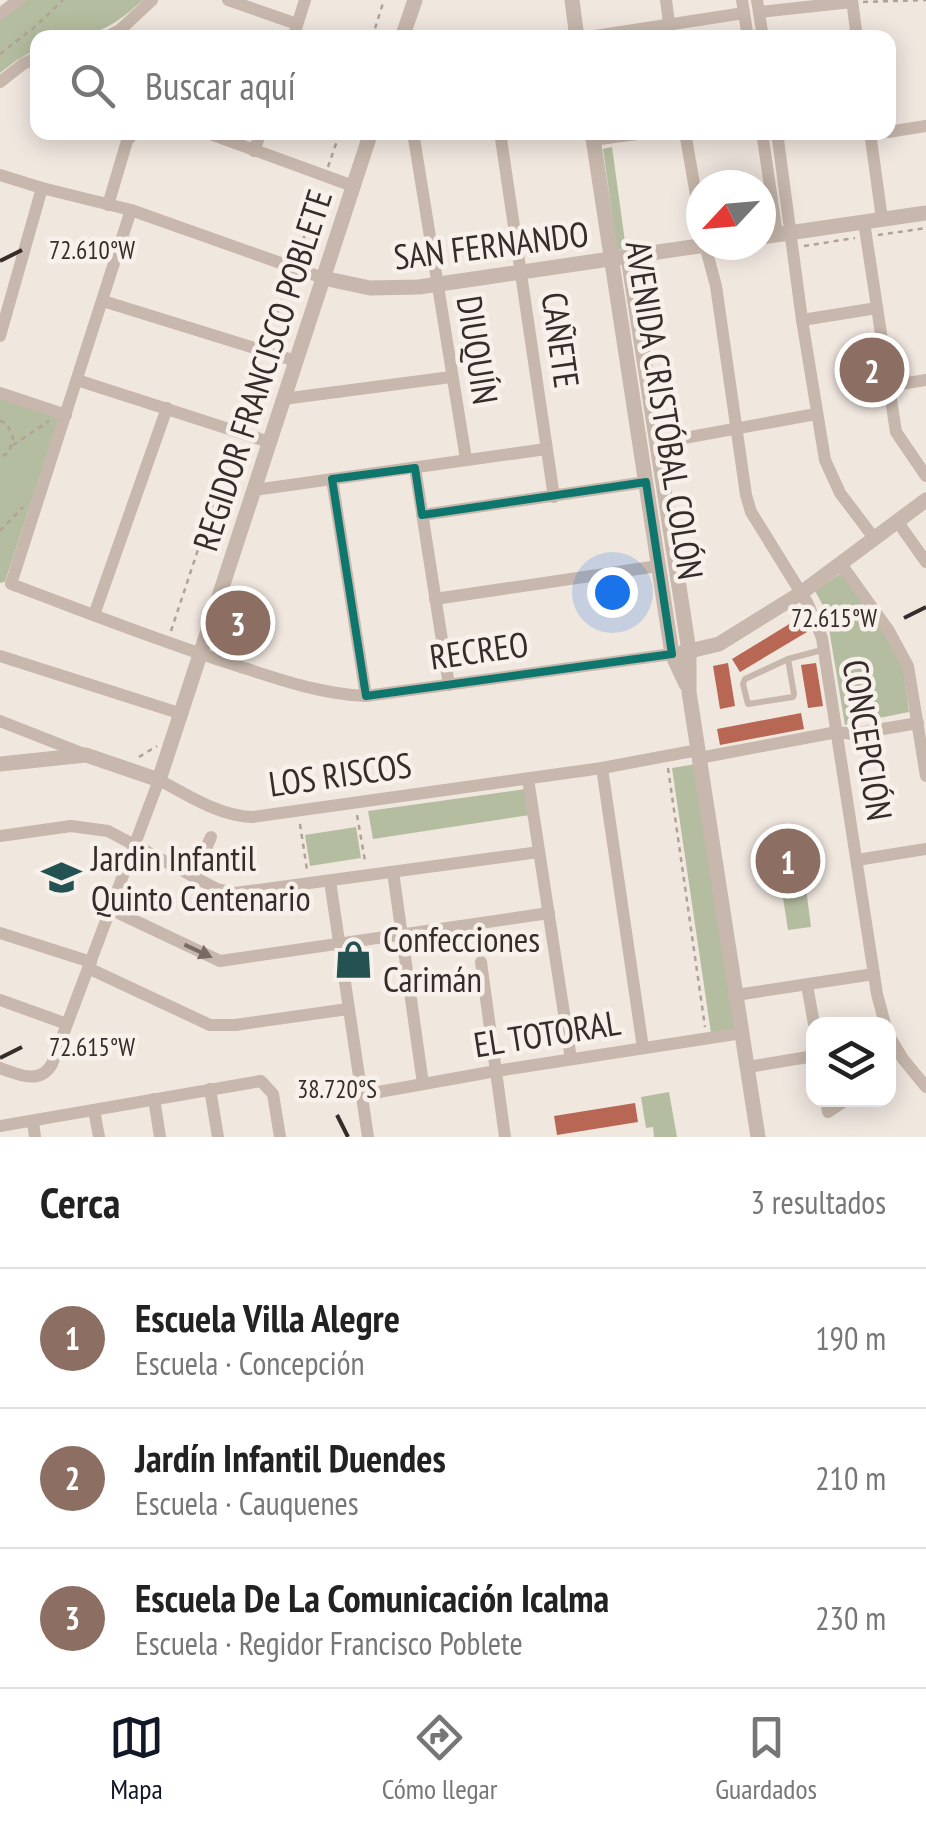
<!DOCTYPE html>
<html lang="es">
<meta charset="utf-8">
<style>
body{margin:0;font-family:"PT Sans Narrow",sans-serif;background:#f6f6f6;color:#222}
.controls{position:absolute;right:30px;bottom:30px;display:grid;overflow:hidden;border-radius:20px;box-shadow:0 5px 25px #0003}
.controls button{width:90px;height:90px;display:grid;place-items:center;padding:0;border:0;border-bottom:2px solid #e0e0e0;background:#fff;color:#222;font:50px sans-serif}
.compass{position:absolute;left:686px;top:170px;width:90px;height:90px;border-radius:50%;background:#fff;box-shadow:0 5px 25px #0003;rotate:244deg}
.you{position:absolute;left:612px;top:592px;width:35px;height:35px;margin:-25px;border:8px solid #fff;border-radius:50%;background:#1a73e8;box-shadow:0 0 0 15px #1a73e833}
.badge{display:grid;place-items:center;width:65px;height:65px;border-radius:50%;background:#111827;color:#fff;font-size:32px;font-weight:700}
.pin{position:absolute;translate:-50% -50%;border:5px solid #fff;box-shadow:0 2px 10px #0006}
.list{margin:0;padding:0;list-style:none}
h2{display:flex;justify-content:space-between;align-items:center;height:130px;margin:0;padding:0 40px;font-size:42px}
h2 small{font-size:32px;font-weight:400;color:#767676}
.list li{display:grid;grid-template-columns:65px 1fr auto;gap:30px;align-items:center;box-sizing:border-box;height:140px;padding:0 40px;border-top:2px solid #e0e0e0}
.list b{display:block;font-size:38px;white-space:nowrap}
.list p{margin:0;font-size:32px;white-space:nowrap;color:#767676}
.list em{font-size:32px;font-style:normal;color:#767676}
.icon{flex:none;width:55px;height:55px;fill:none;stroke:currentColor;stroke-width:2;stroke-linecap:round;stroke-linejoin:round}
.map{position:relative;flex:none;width:926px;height:1137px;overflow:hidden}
.search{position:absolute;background:#fff;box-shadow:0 5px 25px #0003;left:30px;right:30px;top:30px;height:110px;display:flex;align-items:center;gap:25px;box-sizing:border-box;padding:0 35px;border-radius:20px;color:#767676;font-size:38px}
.sheet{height:550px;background:#fff}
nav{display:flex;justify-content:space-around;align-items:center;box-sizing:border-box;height:140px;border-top:2px solid #e0e0e0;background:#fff;font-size:28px;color:#767676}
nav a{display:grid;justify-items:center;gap:5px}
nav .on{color:#111827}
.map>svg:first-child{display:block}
.green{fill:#b5bda0}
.building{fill:#b86754}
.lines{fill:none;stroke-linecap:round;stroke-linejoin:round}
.path{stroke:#b2a196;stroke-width:2.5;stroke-dasharray:5 5;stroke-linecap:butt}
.service{stroke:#c7b7ac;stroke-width:6}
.minor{stroke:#c7b7ac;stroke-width:12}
.tertiary{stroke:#c7b7ac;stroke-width:15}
.oneway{fill:#776b64}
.marked{fill:none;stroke:#0f766e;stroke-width:8;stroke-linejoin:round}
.ticks{fill:none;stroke:#362d2a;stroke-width:4}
.labels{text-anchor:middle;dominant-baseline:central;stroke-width:9;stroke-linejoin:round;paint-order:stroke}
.street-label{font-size:35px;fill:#362d2a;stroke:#f8f1eb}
.poi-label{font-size:35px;fill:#362d2a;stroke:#f8f1eb;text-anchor:start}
.ticks-label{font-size:25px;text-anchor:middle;fill:#362d2a;stroke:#f8f1eb;stroke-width:9;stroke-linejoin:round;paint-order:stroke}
</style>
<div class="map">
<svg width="926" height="1137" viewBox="0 0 926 1137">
<rect width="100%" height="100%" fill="#f0e7df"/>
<g class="green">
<path d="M25,0h118c-40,36 -53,37 -105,38l-1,11 -20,11 -17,13v-53z"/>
<path d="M612,147l14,102 -9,1 -14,-101z"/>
<path d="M0,397l59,20 -54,165 -5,1z"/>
<path d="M844,571l57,83 8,58 -64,13 -19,-114 -11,-20z"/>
<path d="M696,764l41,266 -26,3 -39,-265z"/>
<path d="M526,789l4,26 -157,24 -5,-28z"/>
<path d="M356,827l5,31 -51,8 -5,-31z"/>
<path d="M806,888l5,39 -23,3 -6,-39z"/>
<path d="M669,1092l8,45h-23l-1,-10 -7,1 -5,-31z"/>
</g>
<g class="building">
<path d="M799,618l8,14 -67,40 -8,-13z"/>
<path d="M728,663l7,43 -15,3 -7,-43z"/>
<path d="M816,663l7,43 -15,2 -7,-43z"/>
<path d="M801,713l3,16 -84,16 -3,-16z"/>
<path d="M635,1103l3,19 -81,13 -3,-19z"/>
</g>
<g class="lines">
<g class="path">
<path d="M863,2l63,-2"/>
<path d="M372,38l12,-38"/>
<path d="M0,54l36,-28 27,-26"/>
<path d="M328,167l12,-35"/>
<path d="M878,235l48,-7"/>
<path d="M804,246l51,-8"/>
<path d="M297,257l24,-68"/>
<path d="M267,342l23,-64"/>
<path d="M0,421l7,3 6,14 -4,15 -9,4"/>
<path d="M240,422l20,-59"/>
<path d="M13,445l36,-24"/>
<path d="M0,531l23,-24"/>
<path d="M171,631l62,-187"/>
<path d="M139,757l18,-11"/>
<path d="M668,768l37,259"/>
<path d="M357,815l8,46"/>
<path d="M300,824l7,46"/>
<path d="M477,935l3,17"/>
</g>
<path class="service" d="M788,659l6,35 -1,3 -45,7 -5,-20 2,-5 43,-20 34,-9"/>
<g class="minor">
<path d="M228,0l69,24"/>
<path d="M666,0l5,38"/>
<path d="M742,0l6,38"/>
<path d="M757,0l6,38"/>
<path d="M852,0l5,38"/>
<path d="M759,12l93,-10"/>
<path d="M0,14l18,-14"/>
<path d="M104,38l16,-8 32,-30"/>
<path d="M293,38l12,-38"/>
<path d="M582,38l162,-25"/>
<path d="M0,82l23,-18 15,-7"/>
<path d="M205,132l148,54"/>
<path d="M413,132l53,327"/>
<path d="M500,132l54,365"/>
<path d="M685,132l16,92"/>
<path d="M762,132l15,102"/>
<path d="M777,132l25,188 23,140 15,33 34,45"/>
<path d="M870,132l12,87"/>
<path d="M888,132l38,-6"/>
<path d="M593,140l58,-8"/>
<path d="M254,151l7,-19"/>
<path d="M0,175l42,13 89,22 192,68"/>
<path d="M108,205l19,-64 7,-9"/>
<path d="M131,210l-120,374c75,28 150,58 227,82 43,14 83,28 128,30l306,-42"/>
<path d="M864,222l32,210 30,44"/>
<path d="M705,245l11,41 30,209 5,17 57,92 14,34 55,356 8,30"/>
<path d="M103,301l193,60"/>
<path d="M802,320l75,-12"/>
<path d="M0,336l42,-148"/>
<path d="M77,380l192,62"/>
<path d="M889,386l37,-6"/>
<path d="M0,393l66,22"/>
<path d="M283,399l168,-22"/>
<path d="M657,443l159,-29"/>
<path d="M415,468l34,217"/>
<path d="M332,479l34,217"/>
<path d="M254,490l292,-41"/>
<path d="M422,515l224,-33"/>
<path d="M897,521l29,41"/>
<path d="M841,564l48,67 19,35 18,110"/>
<path d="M435,599l223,-33"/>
<path d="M94,615l73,-207"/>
<path d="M0,656l182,58"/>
<path d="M0,721l84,33"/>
<path d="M699,758l138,-26 16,2 65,-11"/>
<path d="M602,768l41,280"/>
<path d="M528,779l43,280"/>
<path d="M0,836l71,-10 37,5 109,58 18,4 304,-41"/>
<path d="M857,860l69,-11"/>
<path d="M393,872l30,212"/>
<path d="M193,877l18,-40"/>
<path d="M330,881l38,256"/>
<path d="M110,909l110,52 329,-48"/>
<path d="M0,933l91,29"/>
<path d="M481,962l24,175"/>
<path d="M88,968l122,57h25l113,-16"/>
<path d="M807,985l7,39"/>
<path d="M736,995l138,-21"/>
<path d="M0,1000l67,24"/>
<path d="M888,1034l15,25 23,28"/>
<path d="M748,1067l66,-11"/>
<path d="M0,1068c19,7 40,17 52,-4l107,-284c29,15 60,36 93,37l350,-49 96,-18"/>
<path d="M210,1089l8,48"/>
<path d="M362,1095l134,-24 246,-38"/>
<path d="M154,1099l6,38"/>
<path d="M826,1100l2,12 18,-12"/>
<path d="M94,1110l5,27"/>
<path d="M33,1121l2,16"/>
<path d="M0,1126l261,-45 12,13 7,43"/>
</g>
<g class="tertiary">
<path d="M572,0l5,38"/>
<path d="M402,38l13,-38"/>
<path d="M592,132l80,522 14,30"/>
<path d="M761,237l165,-24"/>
<path d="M628,257l61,394v41l69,445"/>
<path d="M323,278l47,10 49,-1 287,-42"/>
<path d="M681,653l38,-9 82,-51 125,-93"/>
<path d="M0,764l86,-9 73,25 212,-648"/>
</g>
</g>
<defs><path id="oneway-solid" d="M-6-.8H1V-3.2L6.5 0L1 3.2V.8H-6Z" transform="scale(2.5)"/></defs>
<use class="oneway" href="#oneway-solid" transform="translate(198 951) rotate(25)"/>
<path class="marked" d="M415,468l7,47 224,-33 26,172 -306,42 -34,-217z"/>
<path class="ticks" d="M0,261l22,-11M904,618l22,-11M0,1058l22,-11M337,1115l11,22"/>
<defs>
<symbol id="school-bare" viewBox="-9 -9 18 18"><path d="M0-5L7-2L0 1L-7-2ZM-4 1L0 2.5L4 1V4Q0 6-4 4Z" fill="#245252" stroke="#f8f1eb" stroke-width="2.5" paint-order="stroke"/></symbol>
<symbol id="shop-bare" viewBox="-9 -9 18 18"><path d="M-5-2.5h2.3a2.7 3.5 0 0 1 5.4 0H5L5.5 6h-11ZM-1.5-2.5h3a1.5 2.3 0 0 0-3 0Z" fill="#245252" stroke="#f8f1eb" stroke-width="2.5" paint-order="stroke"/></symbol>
</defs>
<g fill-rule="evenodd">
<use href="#school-bare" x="34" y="850" width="55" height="55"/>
<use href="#shop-bare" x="326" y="932" width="55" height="55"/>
</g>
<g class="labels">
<g class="street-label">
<text transform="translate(491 245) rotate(-7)">SAN FERNANDO</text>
<text transform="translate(561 340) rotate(82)">CAÑETE</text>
<text transform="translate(478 350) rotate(81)">DIUQUÍN</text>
<text transform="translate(262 370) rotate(-72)">REGIDOR FRANCISCO POBLETE</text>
<text transform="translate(665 410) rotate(81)">AVENIDA CRISTÓBAL COLÓN</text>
<text transform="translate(479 650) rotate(-8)">RECREO</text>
<text transform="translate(868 740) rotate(81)">CONCEPCIÓN</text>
<text transform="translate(340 774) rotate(-8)">LOS RISCOS</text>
<text transform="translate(547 1033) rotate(-9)">EL TOTORAL</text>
</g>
<g class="poi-label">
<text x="91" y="858">Jardin Infantil<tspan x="91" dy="40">Quinto Centenario</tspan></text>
<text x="383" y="939">Confecciones<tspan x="383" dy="40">Carimán</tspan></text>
</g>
</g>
<g class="ticks-label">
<text x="92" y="259">72.610°W</text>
<text x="834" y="627">72.615°W</text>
<text x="92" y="1056">72.615°W</text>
<text x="337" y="1098">38.720°S</text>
</g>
</svg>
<div class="controls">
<button><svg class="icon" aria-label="layers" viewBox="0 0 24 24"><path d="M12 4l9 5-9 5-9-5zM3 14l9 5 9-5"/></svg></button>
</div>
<svg class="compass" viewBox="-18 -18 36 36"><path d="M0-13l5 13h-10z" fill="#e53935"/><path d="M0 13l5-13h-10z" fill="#767676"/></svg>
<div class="you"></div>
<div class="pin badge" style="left:788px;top:861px;background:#8d6e63">1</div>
<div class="pin badge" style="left:872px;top:370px;background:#8d6e63">2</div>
<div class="pin badge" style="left:238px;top:623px;background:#8d6e63">3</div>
<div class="search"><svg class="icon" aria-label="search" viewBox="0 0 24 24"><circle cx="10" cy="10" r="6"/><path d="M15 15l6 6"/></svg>Buscar aquí</div>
</div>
<section class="sheet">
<h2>Cerca<small>3 resultados</small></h2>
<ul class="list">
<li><span class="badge" style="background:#8d6e63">1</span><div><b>Escuela Villa Alegre</b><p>Escuela · Concepción</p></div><em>190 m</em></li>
<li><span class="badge" style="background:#8d6e63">2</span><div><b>Jardín Infantil Duendes</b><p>Escuela · Cauquenes</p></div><em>210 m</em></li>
<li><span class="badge" style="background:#8d6e63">3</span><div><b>Escuela De La Comunicación Icalma</b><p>Escuela · Regidor Francisco Poblete</p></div><em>230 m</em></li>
</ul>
</section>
<nav>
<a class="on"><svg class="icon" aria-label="map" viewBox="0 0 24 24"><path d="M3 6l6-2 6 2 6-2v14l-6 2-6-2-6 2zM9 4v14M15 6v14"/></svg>Mapa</a>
<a><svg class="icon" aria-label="directions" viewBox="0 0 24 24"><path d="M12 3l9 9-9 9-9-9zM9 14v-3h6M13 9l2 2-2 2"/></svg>Cómo llegar</a>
<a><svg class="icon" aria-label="saved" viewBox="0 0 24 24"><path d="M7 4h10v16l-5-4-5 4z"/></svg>Guardados</a>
</nav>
